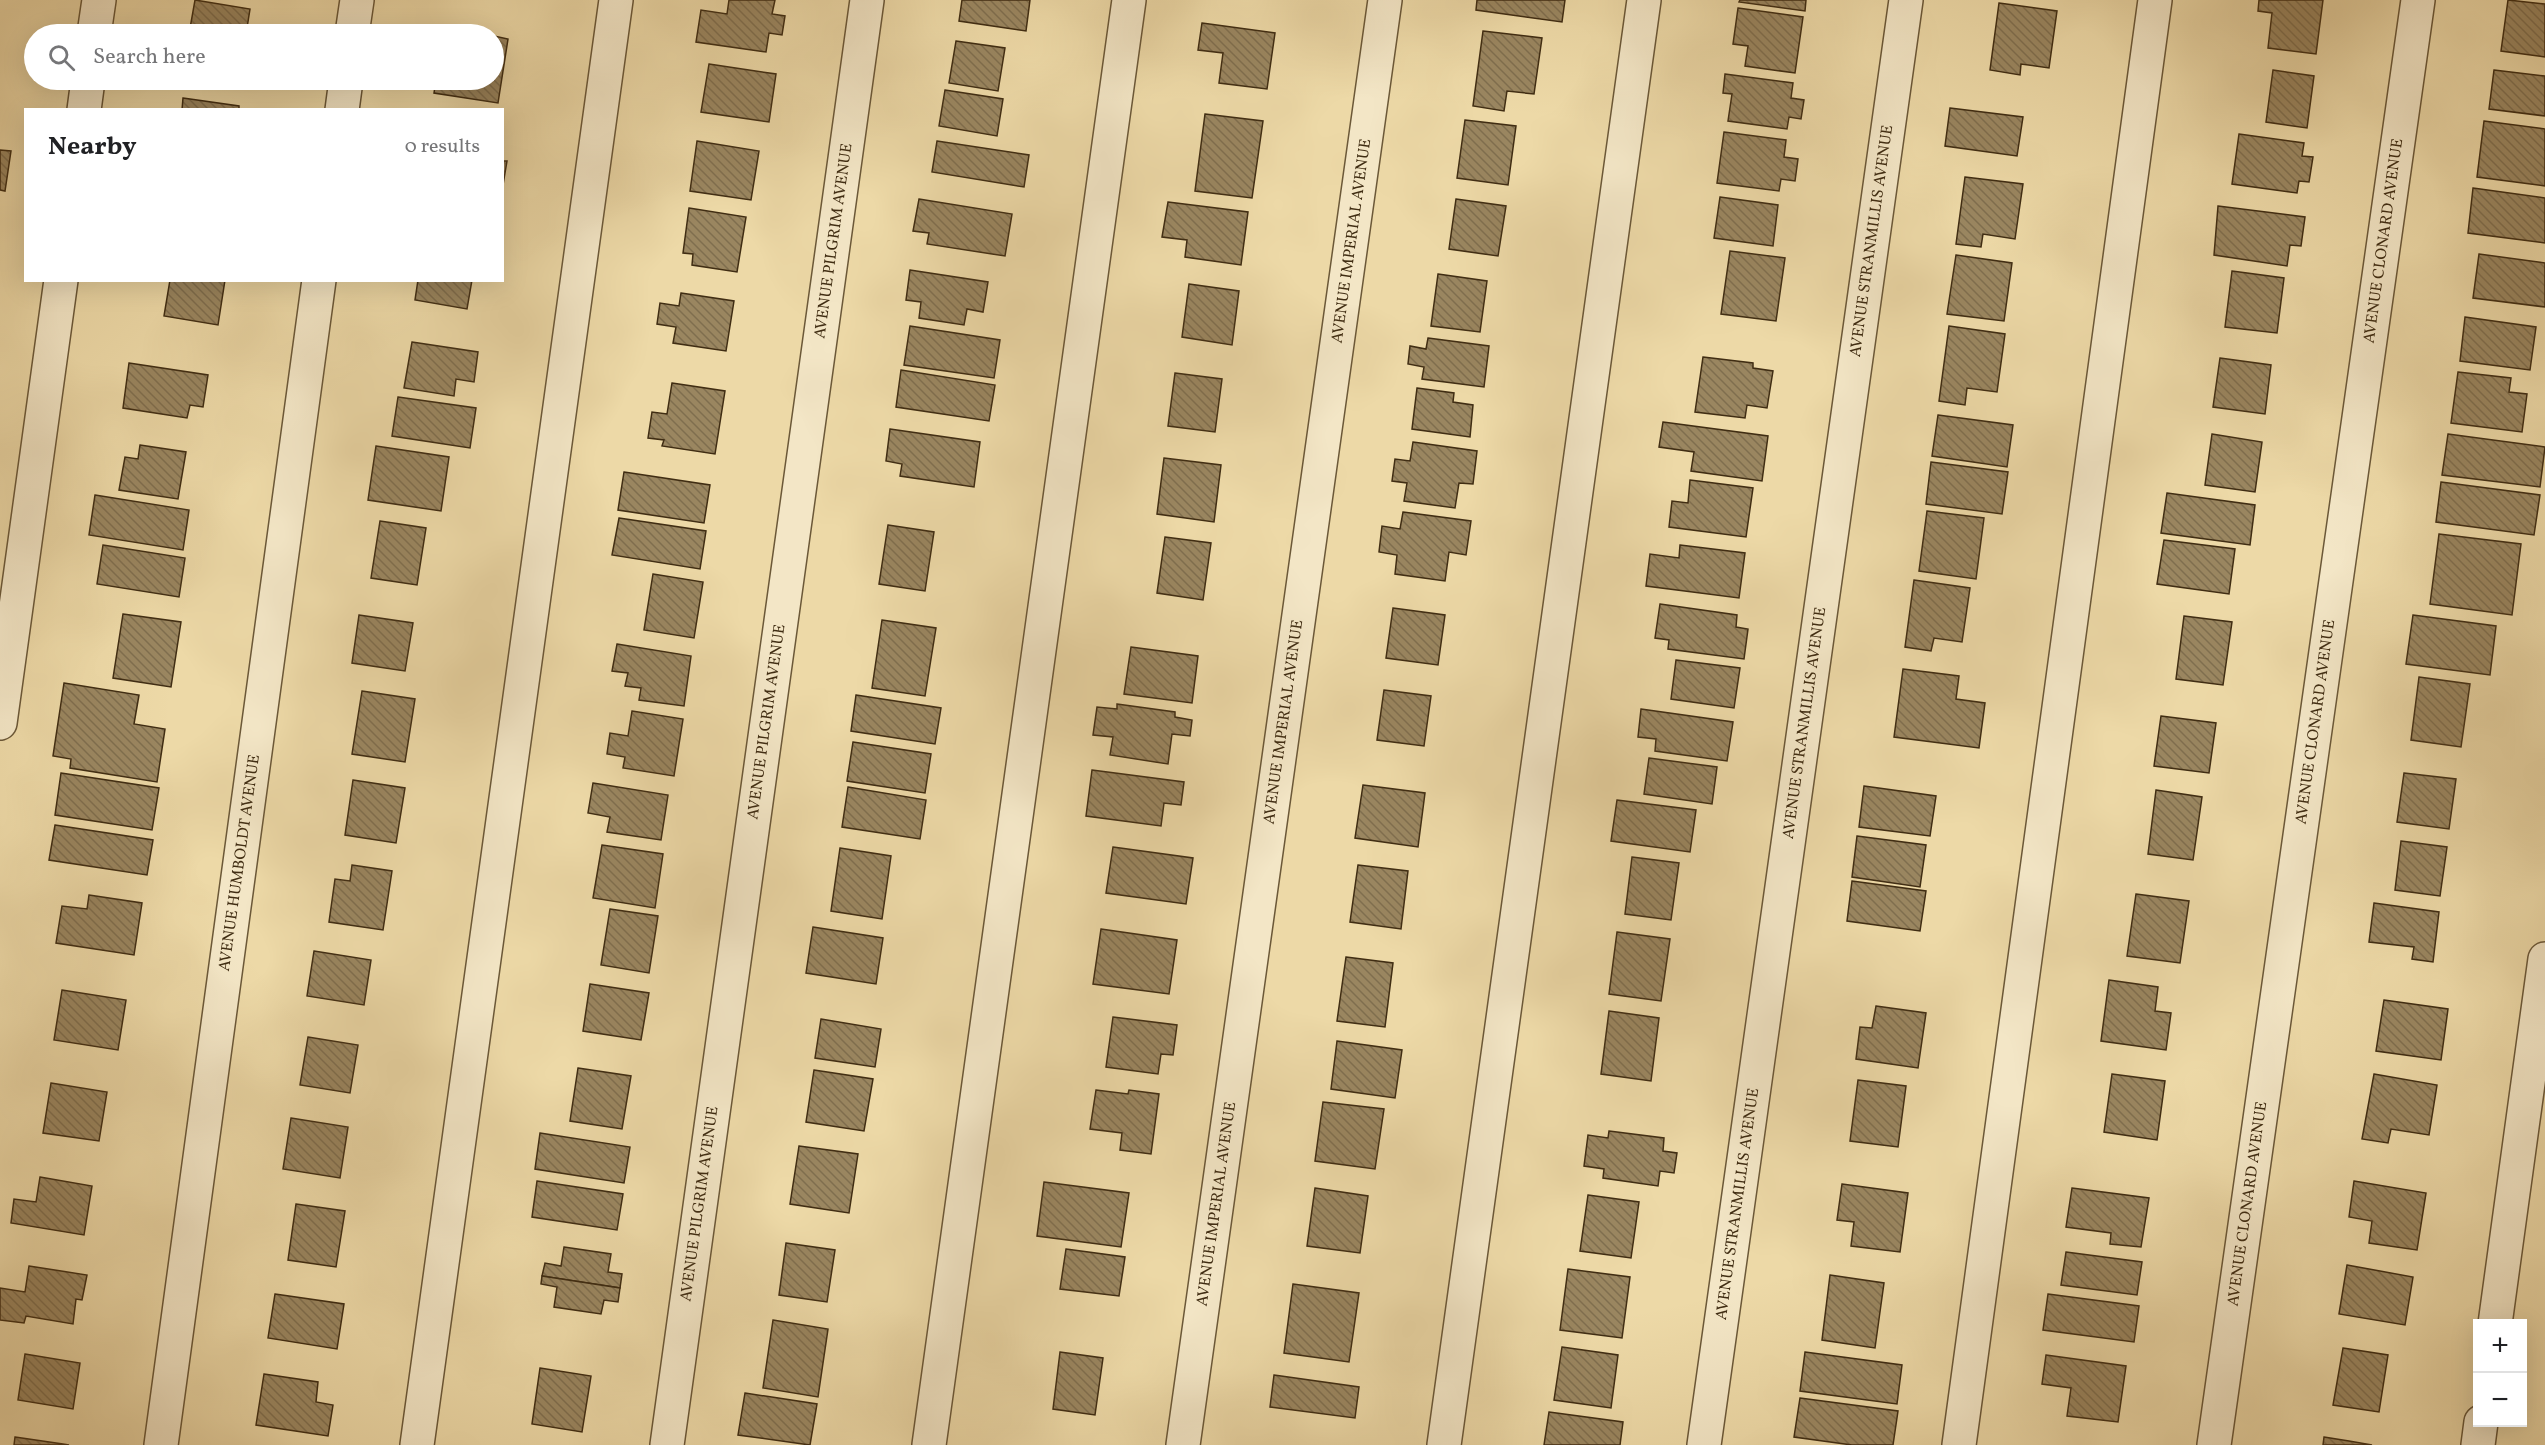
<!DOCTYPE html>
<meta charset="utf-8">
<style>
body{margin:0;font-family:Vollkorn,serif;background:#f2f2f2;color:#202124}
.controls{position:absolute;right:18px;bottom:18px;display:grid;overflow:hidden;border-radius:0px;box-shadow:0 6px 24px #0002}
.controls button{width:54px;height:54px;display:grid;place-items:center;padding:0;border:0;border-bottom:2px solid #e0e0e0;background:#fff;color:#202124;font:30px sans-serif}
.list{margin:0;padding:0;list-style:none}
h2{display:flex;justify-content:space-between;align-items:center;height:78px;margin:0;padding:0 24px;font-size:26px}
h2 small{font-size:20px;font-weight:400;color:#757577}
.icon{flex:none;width:33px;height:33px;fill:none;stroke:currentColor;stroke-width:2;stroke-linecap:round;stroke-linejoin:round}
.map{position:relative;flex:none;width:2545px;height:1445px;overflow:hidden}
.search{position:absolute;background:#fff;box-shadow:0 6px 24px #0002;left:24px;top:24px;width:480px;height:66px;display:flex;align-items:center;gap:15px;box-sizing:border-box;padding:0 21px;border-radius:33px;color:#757577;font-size:22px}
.panel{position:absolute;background:#fff;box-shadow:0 6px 24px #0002;left:24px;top:108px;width:480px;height:174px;border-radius:0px}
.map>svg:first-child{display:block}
.building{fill:url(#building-back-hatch);stroke:#402d13;stroke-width:1.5}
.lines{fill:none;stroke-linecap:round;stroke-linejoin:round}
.minor-casing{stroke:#6b5838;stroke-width:36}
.minor{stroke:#f3e6c6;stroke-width:33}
.labels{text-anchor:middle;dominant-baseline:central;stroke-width:5;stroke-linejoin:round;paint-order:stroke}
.street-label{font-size:16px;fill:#402d13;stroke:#f3e6c6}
</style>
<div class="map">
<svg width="2545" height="1445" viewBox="0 0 2545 1445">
<defs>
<pattern id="building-back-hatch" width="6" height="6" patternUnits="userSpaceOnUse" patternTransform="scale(1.5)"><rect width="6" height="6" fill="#9a8660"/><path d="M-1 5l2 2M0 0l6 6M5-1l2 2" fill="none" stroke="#7f6e4e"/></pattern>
</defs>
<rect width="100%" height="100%" fill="#edd9a7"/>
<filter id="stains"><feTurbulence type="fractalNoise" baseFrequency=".00333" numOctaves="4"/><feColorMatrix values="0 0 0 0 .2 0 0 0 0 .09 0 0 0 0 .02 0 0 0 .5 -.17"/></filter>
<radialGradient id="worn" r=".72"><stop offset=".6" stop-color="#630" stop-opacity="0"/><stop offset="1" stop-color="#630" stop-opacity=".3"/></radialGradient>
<g class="building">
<path d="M195,0l55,9 -4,25h-57z"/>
<path d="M729,0h46l-3,14 13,2 -3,19 -13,-2 -3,19 -70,-10 5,-32 26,4z"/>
<path d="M962,0h68l-4,31 -67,-10z"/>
<path d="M1477,0h88l-3,22 -86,-12z"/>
<path d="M1740,0h66l-1,11 -66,-9z"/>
<path d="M2259,0h64l-7,54 -48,-6 4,-35 -14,-2z"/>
<path d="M2508,0l37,4v53l-44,-6z"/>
<path d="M1999,3l58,8 -8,57 -28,-4 -1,11 -30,-5z"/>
<path d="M1738,8l65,9 -8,56 -50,-7 3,-20 -15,-2z"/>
<path d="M1202,23l73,10 -8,56 -48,-6 4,-30 -25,-3z"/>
<path d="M444,29l37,5h-38z"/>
<path d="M1483,31l59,7 -8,56 -27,-3 -3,20 -31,-5z"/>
<path d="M494,36l14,3 -10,64 -64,-10 2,-13h58z"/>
<path d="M956,41l49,7 -7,43 -49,-8z"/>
<path d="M709,64l67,10 -7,48 -68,-10z"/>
<path d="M2273,70l41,6 -7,52 -41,-6z"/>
<path d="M2494,70l51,6v40l-56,-7z"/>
<path d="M1725,74l68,9 -2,15 13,2 -3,19 -12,-2 -2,12 -59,-8 4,-27 -9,-1z"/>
<path d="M945,90l58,9 -6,37 -58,-10z"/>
<path d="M183,98l56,8v4h-57z"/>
<path d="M1950,108l73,9 -6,39 -72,-10z"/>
<path d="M1205,114l58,7 -11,77 -57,-7z"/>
<path d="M1465,120l51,6 -8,59 -51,-7z"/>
<path d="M2484,121l61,8v57l-68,-9z"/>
<path d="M1724,132l62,8 -2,17 14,2 -3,22 -14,-2 -2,12 -62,-8z"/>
<path d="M2239,134l65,9 -2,13 11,1 -4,25 -10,-1 -2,12 -65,-9z"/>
<path d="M697,141l62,10 -8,49 -61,-9z"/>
<path d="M937,141l92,14 -5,32 -92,-15z"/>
<path d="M0,150l11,1 -6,40 -5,-1z"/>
<path d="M502,161h5l-5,30z"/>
<path d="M1965,177l58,7 -8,55 -32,-5 -2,13 -25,-3z"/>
<path d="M2473,188l72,10v45l-77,-10z"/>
<path d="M1720,197l58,8 -5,41 -59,-8z"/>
<path d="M919,199l93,15 -7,42 -78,-12 2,-11 -16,-2z"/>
<path d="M1456,199l50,7 -8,50 -49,-7z"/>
<path d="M1168,202l80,10 -7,53 -56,-8 2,-17 -25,-3z"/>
<path d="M2218,206l87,11 -4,29 -11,-1 -3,21 -73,-11z"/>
<path d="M689,208l57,9 -9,55 -45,-7 1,-11 -10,-1z"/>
<path d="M1730,251l55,7 -9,63 -55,-7z"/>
<path d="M2479,254l66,9v44l-72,-9z"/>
<path d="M1956,255l56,8 -8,58 -57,-7z"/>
<path d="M910,270l78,12 -5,30 -16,-3 -3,16 -45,-7 2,-16 -15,-2z"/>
<path d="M2232,271l52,7 -7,55 -52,-6z"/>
<path d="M1438,274l49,7 -7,51 -49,-6z"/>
<path d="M170,280h55l-7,45 -54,-9z"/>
<path d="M418,280h54l-5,29 -52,-9z"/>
<path d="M1189,284l50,7 -7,54 -50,-8z"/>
<path d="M681,293l53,8 -8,50 -53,-8 3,-16 -19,-3 3,-21 19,3z"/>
<path d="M2465,317l71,10 -6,43 -70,-9z"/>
<path d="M910,326l90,14 -6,38 -90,-13z"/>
<path d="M1949,326l56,8 -8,58 -30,-4 -2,17 -26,-4z"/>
<path d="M1428,338l61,8 -5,41 -62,-8 2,-12 -16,-3 2,-18 16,3z"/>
<path d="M412,342l66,10 -4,30 -18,-3 -2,17 -50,-8z"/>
<path d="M1703,357l50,6v5l20,3 -6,37 -20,-3 -2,13 -50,-6z"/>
<path d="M2220,358l51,7 -6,49 -52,-7z"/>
<path d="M129,363l79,12 -5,32 -13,-2 -3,13 -64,-10z"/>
<path d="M901,370l94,15 -6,36 -93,-14z"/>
<path d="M2458,372l53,6 -2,14 18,2 -5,38 -71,-9z"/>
<path d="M1175,373l47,6 -7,53 -47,-6z"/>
<path d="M672,383l53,8 -10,63 -53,-8 2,-6 -16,-2 4,-26 15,2z"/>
<path d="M1417,388l37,5 -1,9 20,3 -3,32 -58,-8z"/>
<path d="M398,397l78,11 -6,40 -78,-12z"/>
<path d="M1938,415l75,10 -6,42 -75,-11z"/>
<path d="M1663,422l105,14 -6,45 -71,-10 3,-19 -35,-5z"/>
<path d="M890,429l90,13 -6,45 -74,-11 2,-12 -16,-3z"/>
<path d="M2212,434l50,8 -7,50 -50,-7z"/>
<path d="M2448,434l97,13 -5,40 -98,-12z"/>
<path d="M1413,442l64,9 -4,33 -14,-1 -4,25 -51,-7 3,-18 -15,-2 3,-22 15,2z"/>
<path d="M140,445l46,7 -8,47 -59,-9 6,-33 13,2z"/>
<path d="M376,446l73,11 -8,54 -73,-11z"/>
<path d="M1164,458l57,7 -7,57 -57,-8z"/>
<path d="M1931,462l77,10 -6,42 -76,-10z"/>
<path d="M624,472l86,13 -6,38 -86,-13z"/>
<path d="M1690,480l63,8 -7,49 -77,-10 3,-26 16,2z"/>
<path d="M2441,482l99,13 -6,40 -98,-13z"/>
<path d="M2167,493l88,12 -5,40 -89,-12z"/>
<path d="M95,495l94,15 -6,40 -94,-15z"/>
<path d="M1927,511l57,7 -8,61 -57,-8z"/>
<path d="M1403,512l68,9 -5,34 -17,-3 -4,29 -50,-7 2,-19 -18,-3 3,-26 18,3z"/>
<path d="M619,518l87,13 -6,38 -88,-14z"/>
<path d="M380,521l46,7 -9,57 -46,-7z"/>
<path d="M888,525l46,7 -9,59 -46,-7z"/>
<path d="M2439,534l82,10 -9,71 -82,-11z"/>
<path d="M1165,537l46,6 -8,57 -46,-7z"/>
<path d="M2164,540l71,9 -6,45 -72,-10z"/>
<path d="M103,545l82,13 -6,39 -82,-13z"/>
<path d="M1680,545l65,8 -6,45 -93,-12 4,-32 29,4z"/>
<path d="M653,574l50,8 -9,56 -50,-8z"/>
<path d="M1914,580l56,8 -8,54 -28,-4 -3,13 -26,-4z"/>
<path d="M1660,604l77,11 -1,12 12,2 -4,30 -76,-10 1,-9 -14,-2z"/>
<path d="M1393,608l52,7 -7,50 -52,-7z"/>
<path d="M123,614l58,8 -10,65 -58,-9z"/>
<path d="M359,615l54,8 -8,48 -53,-8z"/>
<path d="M2413,615l83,11 -6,49 -84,-11z"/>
<path d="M2184,616l48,6 -9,63 -47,-6z"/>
<path d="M882,620l54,8 -11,68 -53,-8z"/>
<path d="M617,644l74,12 -7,50 -45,-6 2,-12 -16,-2 3,-13 -16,-2z"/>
<path d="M1131,647l67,9 -6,47 -68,-9z"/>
<path d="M1676,660l64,8 -6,40 -63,-9z"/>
<path d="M1903,669l56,7 -3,23 29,4 -6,45 -85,-11z"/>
<path d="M2419,677l51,7 -9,63 -50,-7z"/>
<path d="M64,683l75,12 -5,29 31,5 -8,53 -87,-14 1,-9 -18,-3z"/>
<path d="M1384,690l47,6 -7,50 -47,-6z"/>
<path d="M362,691l53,8 -10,63 -53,-8z"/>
<path d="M856,695l85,13 -6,36 -84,-13z"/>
<path d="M1117,704l58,8v5l17,3 -2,16 -18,-2 -4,30 -58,-9 3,-18 -20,-2 4,-28 20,2z"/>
<path d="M1641,709l92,13 -6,39 -72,-10 1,-12 -18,-2z"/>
<path d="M632,711l51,8 -9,57 -51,-8 2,-11 -18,-3 3,-21 18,3z"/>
<path d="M2161,716l55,7 -7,50 -55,-7z"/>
<path d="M853,742l78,12 -6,39 -78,-12z"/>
<path d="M1649,758l68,9 -5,37 -68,-10z"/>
<path d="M1092,770l92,12 -3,23 -17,-2 -3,23 -75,-10z"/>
<path d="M61,773l98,15 -7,42 -97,-15z"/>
<path d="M2404,773l52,6 -7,50 -52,-7z"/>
<path d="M353,780l52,8 -9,55 -51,-8z"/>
<path d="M593,783l75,12 -7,45 -54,-8 3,-15 -22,-4z"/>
<path d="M1363,785l62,8 -7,54 -63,-9z"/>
<path d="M1864,786l72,10 -6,40 -71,-9z"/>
<path d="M848,787l78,13 -6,39 -78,-12z"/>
<path d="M2156,790l46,7 -9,63 -45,-6z"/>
<path d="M1617,800l79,10 -6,42 -79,-11z"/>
<path d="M55,825l98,15 -6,35 -98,-15z"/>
<path d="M1857,836l69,9 -6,42 -68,-10z"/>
<path d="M2401,841l46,6 -7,49 -45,-6z"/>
<path d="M602,845l61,9 -8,54 -62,-10z"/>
<path d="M1113,847l80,11 -7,46 -80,-11z"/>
<path d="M840,848l51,8 -9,63 -51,-8z"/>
<path d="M1632,857l47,6 -8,57 -46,-6z"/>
<path d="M352,865l40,6 -9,59 -54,-8 6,-43 15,2z"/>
<path d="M1358,865l50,6 -7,58 -51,-7z"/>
<path d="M1852,881l74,10 -6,40 -73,-10z"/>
<path d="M2136,894l53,7 -9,62 -53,-7z"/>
<path d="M89,895l53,8 -8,52 -78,-12 6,-37 25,3z"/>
<path d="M2374,903l65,9 -6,50 -21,-3 2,-12 -45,-5z"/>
<path d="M610,909l48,7 -9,57 -48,-8z"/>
<path d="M813,927l70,11 -7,46 -70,-11z"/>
<path d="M1101,929l76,11 -8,54 -76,-10z"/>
<path d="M1617,932l53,7 -9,62 -52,-7z"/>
<path d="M314,951l57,9 -7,45 -57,-9z"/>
<path d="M1346,957l47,6 -8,64 -48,-6z"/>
<path d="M2109,980l49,7 -3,24 16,2 -5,37 -65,-9z"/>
<path d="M590,984l59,9 -8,47 -58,-9z"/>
<path d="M62,990l64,10 -8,50 -64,-10z"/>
<path d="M2384,1000l64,9 -7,51 -65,-9z"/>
<path d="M1876,1006l50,7 -8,55 -62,-9 4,-32 12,1z"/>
<path d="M1609,1011l50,7 -8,63 -50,-7z"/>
<path d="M1113,1017l64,8 -4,30 -12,-1 -3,20 -52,-7z"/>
<path d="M821,1019l60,10 -6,38 -60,-9z"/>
<path d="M308,1037l50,8 -8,48 -50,-8z"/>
<path d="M1337,1041l65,9 -7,48 -64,-9z"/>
<path d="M578,1068l53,8 -9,53 -52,-8z"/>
<path d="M814,1070l59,9 -9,52 -58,-9z"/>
<path d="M2112,1074l53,7 -8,59 -53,-8z"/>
<path d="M2374,1074l63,11 -8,50 -38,-6 -3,14 -26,-4z"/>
<path d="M1858,1080l48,6 -8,61 -48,-6z"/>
<path d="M51,1083l56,9 -8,49 -56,-8z"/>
<path d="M1096,1090l32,4 1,-4 30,4 -8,60 -31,-4 2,-17 -32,-4z"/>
<path d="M1323,1102l61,7 -9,60 -60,-8z"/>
<path d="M291,1118l57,9 -8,51 -57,-9z"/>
<path d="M1609,1131l55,7 -1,13 14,2 -3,20 -14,-2 -2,15 -55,-8 1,-9 -20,-3 4,-31 20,3z"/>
<path d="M540,1133l90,14 -6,36 -89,-14z"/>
<path d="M799,1146l59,8 -9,59 -59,-9z"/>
<path d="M40,1177l52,9 -8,49 -73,-12 3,-24 22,3z"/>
<path d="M537,1181l86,13 -6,36 -85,-13z"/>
<path d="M2354,1181l72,12 -9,57 -48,-7 3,-22 -23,-4z"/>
<path d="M1044,1182l85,11 -8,54 -84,-11z"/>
<path d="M1842,1184l66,9 -8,59 -49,-6 3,-24 -17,-2z"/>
<path d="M1315,1188l53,8 -8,57 -53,-7z"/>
<path d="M2072,1188l77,10 -8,49 -31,-3 1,-11 -45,-6z"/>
<path d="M1588,1195l51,7 -8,56 -51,-7z"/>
<path d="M296,1204l49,7 -9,56 -48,-7z"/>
<path d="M786,1243l49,7 -8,52 -48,-7z"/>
<path d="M564,1247l47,7 -3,18 14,2 -2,14 -78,-12 3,-13 16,3z"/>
<path d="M1066,1249l59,8 -6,39 -59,-7z"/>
<path d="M2066,1252l76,10 -5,33 -76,-10z"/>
<path d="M2347,1265l66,12 -8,48 -66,-11z"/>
<path d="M29,1266l58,9 -5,25 -6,-1 -3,25 -47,-8 -2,7 -24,-3v-32l25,4z"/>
<path d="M1568,1269l62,8 -8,61 -62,-8z"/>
<path d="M1830,1275l54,8 -9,65 -53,-8z"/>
<path d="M542,1276l78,12 -2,14 -14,-2 -3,14 -47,-7 3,-20 -16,-3z"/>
<path d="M1293,1284l66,9 -10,69 -65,-9z"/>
<path d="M275,1294l69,10 -7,45 -69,-11z"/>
<path d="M2048,1294l91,12 -5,36 -91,-12z"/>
<path d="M773,1320l55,9 -10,68 -55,-9z"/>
<path d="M1562,1347l56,8 -7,53 -57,-8z"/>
<path d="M2343,1348l45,7 -9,57 -46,-7z"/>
<path d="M1060,1352l43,6 -8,57 -42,-6z"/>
<path d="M1805,1352l97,13 -5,39 -97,-13z"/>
<path d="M25,1354l55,9 -7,46 -55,-9z"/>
<path d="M2046,1355l80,11 -8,56 -51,-6 4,-28 -29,-4z"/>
<path d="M540,1368l51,8 -9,56 -50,-8z"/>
<path d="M264,1374l54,8 -2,20 17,3 -5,31 -72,-11z"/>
<path d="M1274,1375l85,12 -4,31 -85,-11z"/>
<path d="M745,1393l72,11 -7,41 -72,-10z"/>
<path d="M1800,1398l98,13 -5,34h-41l-58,-8z"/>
<path d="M1549,1412l74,10 -3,23h-76z"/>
<path d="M15,1437l48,7 6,1h-55z"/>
<path d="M2324,1437l25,4 23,4h-49z"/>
</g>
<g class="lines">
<defs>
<g id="minor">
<path d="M94,34l5,-34"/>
<path d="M352,34l5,-34"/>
<path d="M84,110l4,-30"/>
<path d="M342,110l4,-30"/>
<path d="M0,723l61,-443"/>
<path d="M2495,1324l50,-365"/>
<path d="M161,1445l158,-1165"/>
<path d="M417,1445l199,-1445"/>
<path d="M667,1445l200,-1445"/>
<path d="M929,1445l200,-1445"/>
<path d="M1183,1445l202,-1445"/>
<path d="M1444,1445l200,-1445"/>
<path d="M1704,1445l202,-1445"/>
<path d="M1959,1445l196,-1445"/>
<path d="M2214,1445l204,-1445"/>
<path d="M2478,1445l3,-23"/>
</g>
</defs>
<use href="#minor" class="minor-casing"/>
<use href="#minor" class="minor"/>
</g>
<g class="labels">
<g class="street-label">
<text transform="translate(834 241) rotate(-82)">AVENUE PILGRIM AVENUE</text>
<text transform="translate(1352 241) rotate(-82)">AVENUE IMPERIAL AVENUE</text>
<text transform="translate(1872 241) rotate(-82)">AVENUE STRANMILLIS AVENUE</text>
<text transform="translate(2384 241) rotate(-82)">AVENUE CLONARD AVENUE</text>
<text transform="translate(767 722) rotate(-82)">AVENUE PILGRIM AVENUE</text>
<text transform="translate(1284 722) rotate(-82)">AVENUE IMPERIAL AVENUE</text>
<text transform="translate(2316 722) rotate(-82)">AVENUE CLONARD AVENUE</text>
<text transform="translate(1805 723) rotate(-82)">AVENUE STRANMILLIS AVENUE</text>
<text transform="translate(240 863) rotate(-82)">AVENUE HUMBOLDT AVENUE</text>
<text transform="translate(700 1204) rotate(-82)">AVENUE PILGRIM AVENUE</text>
<text transform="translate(1217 1204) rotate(-82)">AVENUE IMPERIAL AVENUE</text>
<text transform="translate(1738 1204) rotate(-82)">AVENUE STRANMILLIS AVENUE</text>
<text transform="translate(2248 1204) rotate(-82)">AVENUE CLONARD AVENUE</text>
</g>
</g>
<rect width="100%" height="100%" filter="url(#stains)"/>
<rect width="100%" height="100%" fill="url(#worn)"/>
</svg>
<div class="controls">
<button>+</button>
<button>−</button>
</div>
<div class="search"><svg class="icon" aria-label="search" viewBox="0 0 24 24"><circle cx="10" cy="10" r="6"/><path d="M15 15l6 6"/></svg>Search here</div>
<section class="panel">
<h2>Nearby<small>0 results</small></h2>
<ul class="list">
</ul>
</section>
</div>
